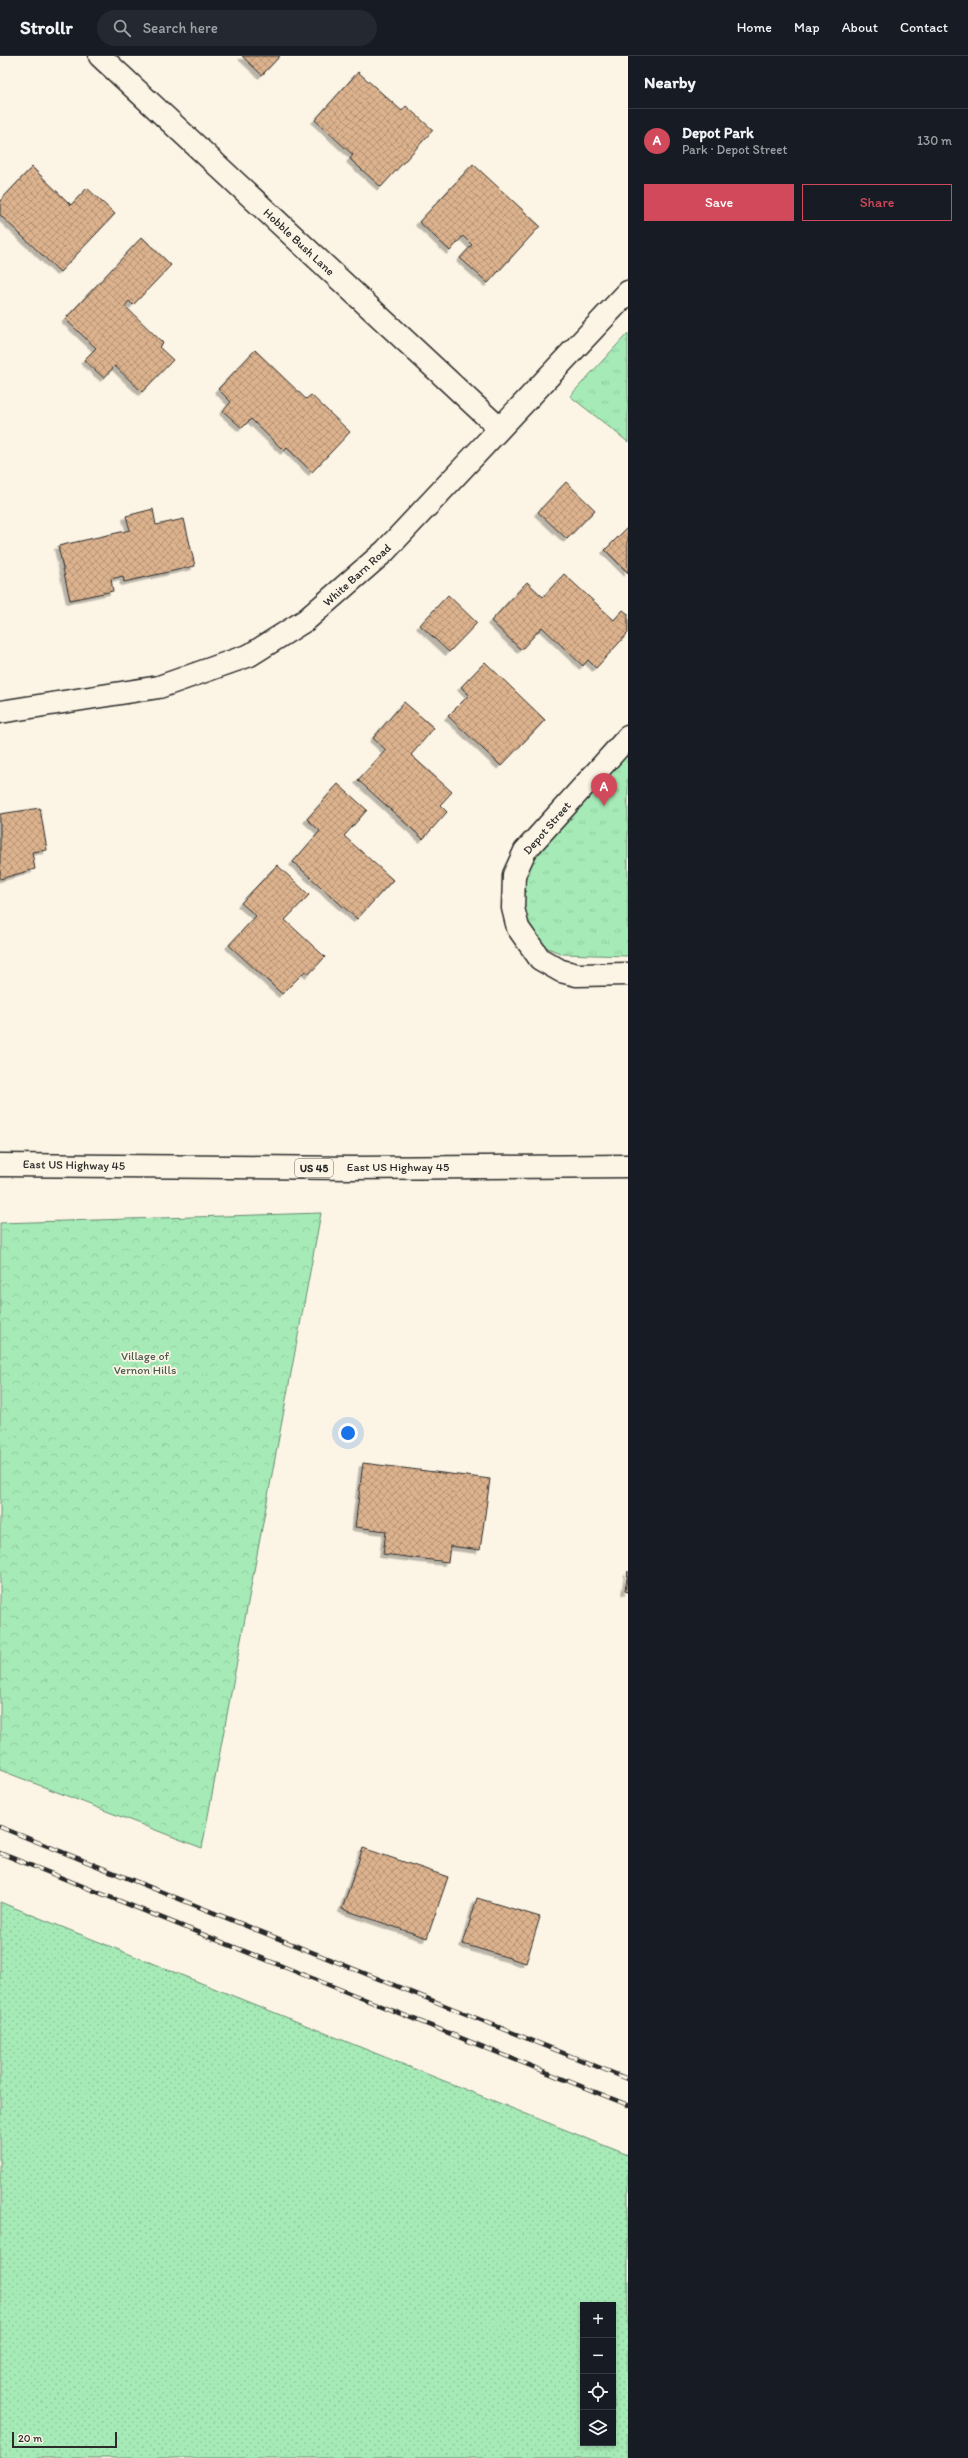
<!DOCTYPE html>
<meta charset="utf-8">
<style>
body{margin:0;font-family:Itim,sans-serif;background:#242831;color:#f1f3f6}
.controls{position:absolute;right:12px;bottom:12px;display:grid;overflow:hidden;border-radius:0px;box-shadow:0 2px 6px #0003}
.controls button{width:36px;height:36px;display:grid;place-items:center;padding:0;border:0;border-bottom:1px solid #363941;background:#171b24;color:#f1f3f6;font:20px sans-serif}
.scale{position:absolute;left:12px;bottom:10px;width:105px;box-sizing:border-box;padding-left:4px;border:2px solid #2b2b2b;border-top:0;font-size:11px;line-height:14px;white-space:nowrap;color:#2b2b2b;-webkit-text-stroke:3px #fcf5e5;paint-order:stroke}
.you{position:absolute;left:348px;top:1377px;width:14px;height:14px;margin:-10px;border:3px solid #fff;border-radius:50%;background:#1a73e8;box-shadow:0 0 0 6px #1a73e833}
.badge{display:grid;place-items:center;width:26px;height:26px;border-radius:50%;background:#d1495b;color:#fff;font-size:13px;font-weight:700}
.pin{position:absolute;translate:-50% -33px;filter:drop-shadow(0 1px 2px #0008)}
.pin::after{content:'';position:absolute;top:21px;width:14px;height:12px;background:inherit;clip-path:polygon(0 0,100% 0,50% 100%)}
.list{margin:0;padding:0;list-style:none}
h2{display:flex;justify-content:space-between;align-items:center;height:52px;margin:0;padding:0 16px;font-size:17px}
h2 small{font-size:13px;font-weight:400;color:#9ea1a6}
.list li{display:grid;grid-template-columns:26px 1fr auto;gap:12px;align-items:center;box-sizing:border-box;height:64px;padding:0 16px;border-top:1px solid #363941}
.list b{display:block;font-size:15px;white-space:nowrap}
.list p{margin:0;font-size:13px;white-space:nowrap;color:#9ea1a6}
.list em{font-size:13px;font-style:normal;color:#9ea1a6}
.actions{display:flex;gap:8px;padding:12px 16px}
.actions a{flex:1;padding:9px 0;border:1px solid #d1495b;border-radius:0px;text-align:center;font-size:14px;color:#d1495b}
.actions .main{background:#d1495b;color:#fff}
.icon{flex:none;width:22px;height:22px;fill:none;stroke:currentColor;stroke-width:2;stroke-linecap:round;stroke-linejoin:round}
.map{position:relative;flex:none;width:628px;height:2402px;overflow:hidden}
header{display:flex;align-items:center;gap:24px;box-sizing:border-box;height:56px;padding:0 20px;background:#171b24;border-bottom:1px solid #363941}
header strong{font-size:19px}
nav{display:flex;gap:22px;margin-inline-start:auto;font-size:14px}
.search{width:280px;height:36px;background:#242831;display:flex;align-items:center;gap:10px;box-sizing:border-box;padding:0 14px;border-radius:22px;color:#9ea1a6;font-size:15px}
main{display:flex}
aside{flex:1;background:#171b24}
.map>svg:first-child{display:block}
.grass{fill:url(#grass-dots);stroke:#688b71;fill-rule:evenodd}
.forest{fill:url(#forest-crowns);stroke:#688b71}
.park{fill:url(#park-tufts);stroke:#688b71}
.building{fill:url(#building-cross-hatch);stroke:#2b2b2b;filter:url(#shadow)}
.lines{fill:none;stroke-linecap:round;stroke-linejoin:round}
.street-casing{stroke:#2b2b2b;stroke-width:25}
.primary-casing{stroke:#2b2b2b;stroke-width:25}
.street{stroke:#fcf5e5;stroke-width:22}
.primary{stroke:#fcf5e5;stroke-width:22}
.rail-casing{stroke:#2b2b2b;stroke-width:4.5}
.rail{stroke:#fcf5e5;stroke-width:3;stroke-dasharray:9;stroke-linecap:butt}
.labels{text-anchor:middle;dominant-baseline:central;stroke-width:3.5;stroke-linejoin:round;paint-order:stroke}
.shield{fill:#fcf5e5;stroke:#6a6863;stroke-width:1}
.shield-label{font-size:11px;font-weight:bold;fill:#2b2b2b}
.street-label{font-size:12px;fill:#2b2b2b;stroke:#fcf5e5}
.park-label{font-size:12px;fill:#4a5b4e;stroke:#fcf5e5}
</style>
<header>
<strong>Strollr</strong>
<div class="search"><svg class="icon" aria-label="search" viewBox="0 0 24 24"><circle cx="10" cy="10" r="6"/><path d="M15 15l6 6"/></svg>Search here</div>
<nav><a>Home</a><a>Map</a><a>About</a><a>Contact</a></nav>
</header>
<main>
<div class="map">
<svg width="628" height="2402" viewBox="0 0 628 2402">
<defs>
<pattern id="grass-dots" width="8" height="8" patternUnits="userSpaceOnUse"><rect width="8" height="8" fill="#a6ebb7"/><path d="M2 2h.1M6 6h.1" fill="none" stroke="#8fca9e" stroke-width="1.8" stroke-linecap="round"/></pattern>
<pattern id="forest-crowns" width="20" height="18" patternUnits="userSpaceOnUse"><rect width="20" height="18" fill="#a6ebb7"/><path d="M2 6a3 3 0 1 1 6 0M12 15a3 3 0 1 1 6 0" fill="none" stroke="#8fca9e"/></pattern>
<pattern id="park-tufts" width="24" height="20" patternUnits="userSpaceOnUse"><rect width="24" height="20" fill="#a6ebb7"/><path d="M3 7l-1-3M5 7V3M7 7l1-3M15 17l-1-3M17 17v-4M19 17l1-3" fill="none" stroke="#8fca9e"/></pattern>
<pattern id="building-cross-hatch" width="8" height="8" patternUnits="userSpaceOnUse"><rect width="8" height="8" fill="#ddb38e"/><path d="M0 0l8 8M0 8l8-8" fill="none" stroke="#b39274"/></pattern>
<filter id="shadow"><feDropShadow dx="-3.5" dy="3.5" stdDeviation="0" flood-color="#0004"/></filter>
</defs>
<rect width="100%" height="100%" fill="#fcf5e5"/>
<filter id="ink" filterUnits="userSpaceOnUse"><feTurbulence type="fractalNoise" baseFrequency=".025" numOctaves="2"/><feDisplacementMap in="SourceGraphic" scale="8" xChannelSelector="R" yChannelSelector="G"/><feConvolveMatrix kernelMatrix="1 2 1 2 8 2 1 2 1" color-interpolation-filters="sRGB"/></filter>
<g filter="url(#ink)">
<path class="grass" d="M0,1846l628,253v303h-628zM583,2249h30v138h-30z"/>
<path class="forest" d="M321,1157l-119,635 -202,-78v-547z"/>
<g class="park">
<path d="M628,277v109l-58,-46z"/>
<path d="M628,698v202l-65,-2 -21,-8 -14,-17 -9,-43 14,-28z"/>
</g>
<g class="building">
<path d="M242,0h38l-18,19z"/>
<path d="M358,16l44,39 4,-5 27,24 -52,57 -31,-28 3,-4 -38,-35z"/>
<path d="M473,108l67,62 -52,57 -28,-25 12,-13 -9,-9 -13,15 -31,-29z"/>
<path d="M32,111l39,38 16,-17 28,26 -55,58 -60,-57v-14z"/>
<path d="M142,181l29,28 -38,40 -4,-4 -4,5 38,37 -4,4 14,13 -31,32 -27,-26 -11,12 -20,-18 12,-12 -31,-29z"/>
<path d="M255,294l51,49 5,-4 39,37 -38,40 -25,-24 -3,3 -33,-32 -9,9 -19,-17 8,-9 -13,-13z"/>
<path d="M566,426l29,28 -28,29 -29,-27z"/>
<path d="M153,453l3,16 28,-6 11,47 -71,16 -1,-6 -12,3 2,12 -43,9 -12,-54 72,-16 -4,-14z"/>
<path d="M628,471v46l-23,-23z"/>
<path d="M564,518l50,46 9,-10 5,4v19l-32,35 -8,-8 -5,6 -41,-39 -21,23 -30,-29 36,-39 16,15z"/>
<path d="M448,539l29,28 -28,29 -29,-27z"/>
<path d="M485,606l60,58 -44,46 -53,-50 21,-21 -8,-8z"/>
<path d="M404,646l30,26 -23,27 41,37 -12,13 7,7 -24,27 -65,-59 28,-30 -13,-12z"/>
<path d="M338,728l29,26 -23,26 49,44 -36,39 -64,-57 27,-31 -13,-12z"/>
<path d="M40,752l7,42 -15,2 3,17 -35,10v-65z"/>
<path d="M277,809l32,30 -24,25 40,37 -16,17 -4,-3 -23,23 -53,-49 27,-29 -15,-13z"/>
<path d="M363,1407l127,16 -10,71 -30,-4 -2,16 -65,-8 3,-23 -31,-4z"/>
<path d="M628,1515v21l-3,-1z"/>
<path d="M363,1792l85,29 -21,61 -85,-29z"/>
<path d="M477,1842l63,19 -14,46 -63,-19z"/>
</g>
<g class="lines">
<defs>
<g id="street">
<path d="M100,0l399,372"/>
<path d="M0,656l159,-25 91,-32 56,-35 79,-69 243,-259"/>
<path d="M628,681l-103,114 -11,24 -1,33 5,20 22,31 21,12 16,4 51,-1"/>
</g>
<path id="primary" d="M0,1109l352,3 276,-2"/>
</defs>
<use href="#street" class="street-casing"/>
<use href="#primary" class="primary-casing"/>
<use href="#street" class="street"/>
<use href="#primary" class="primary"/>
<defs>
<g id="rail">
<path d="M0,1771l628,252"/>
<path d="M0,1797l628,252"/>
</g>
</defs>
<use href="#rail" class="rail-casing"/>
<use href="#rail" class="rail"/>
</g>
</g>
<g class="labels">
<rect class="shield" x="295" y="1103" width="38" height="18" rx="3"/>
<g class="shield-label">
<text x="314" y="1112">US 45</text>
</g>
<g class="street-label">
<text transform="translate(299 186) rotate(43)">Hobble Bush Lane</text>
<text transform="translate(357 519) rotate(-42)">White Barn Road</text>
<text transform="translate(547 772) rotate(-49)">Depot Street</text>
<text transform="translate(74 1109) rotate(1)">East US Highway 45</text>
<text x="398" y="1111">East US Highway 45</text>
</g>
<g class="park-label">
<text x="145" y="1300">Village of<tspan x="145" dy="14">Vernon Hills</tspan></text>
</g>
</g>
</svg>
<div class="controls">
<button>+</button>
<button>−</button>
<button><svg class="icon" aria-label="locate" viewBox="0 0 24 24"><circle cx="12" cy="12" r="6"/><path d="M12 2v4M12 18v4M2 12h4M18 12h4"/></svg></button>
<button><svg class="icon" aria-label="layers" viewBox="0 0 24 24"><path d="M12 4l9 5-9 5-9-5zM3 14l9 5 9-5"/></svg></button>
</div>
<div class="scale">20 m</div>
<div class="you"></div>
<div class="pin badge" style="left:604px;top:750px">A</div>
</div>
<aside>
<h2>Nearby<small></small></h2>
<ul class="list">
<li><span class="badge">A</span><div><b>Depot Park</b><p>Park · Depot Street</p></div><em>130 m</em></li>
</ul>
<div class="actions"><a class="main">Save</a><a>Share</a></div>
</aside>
</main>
